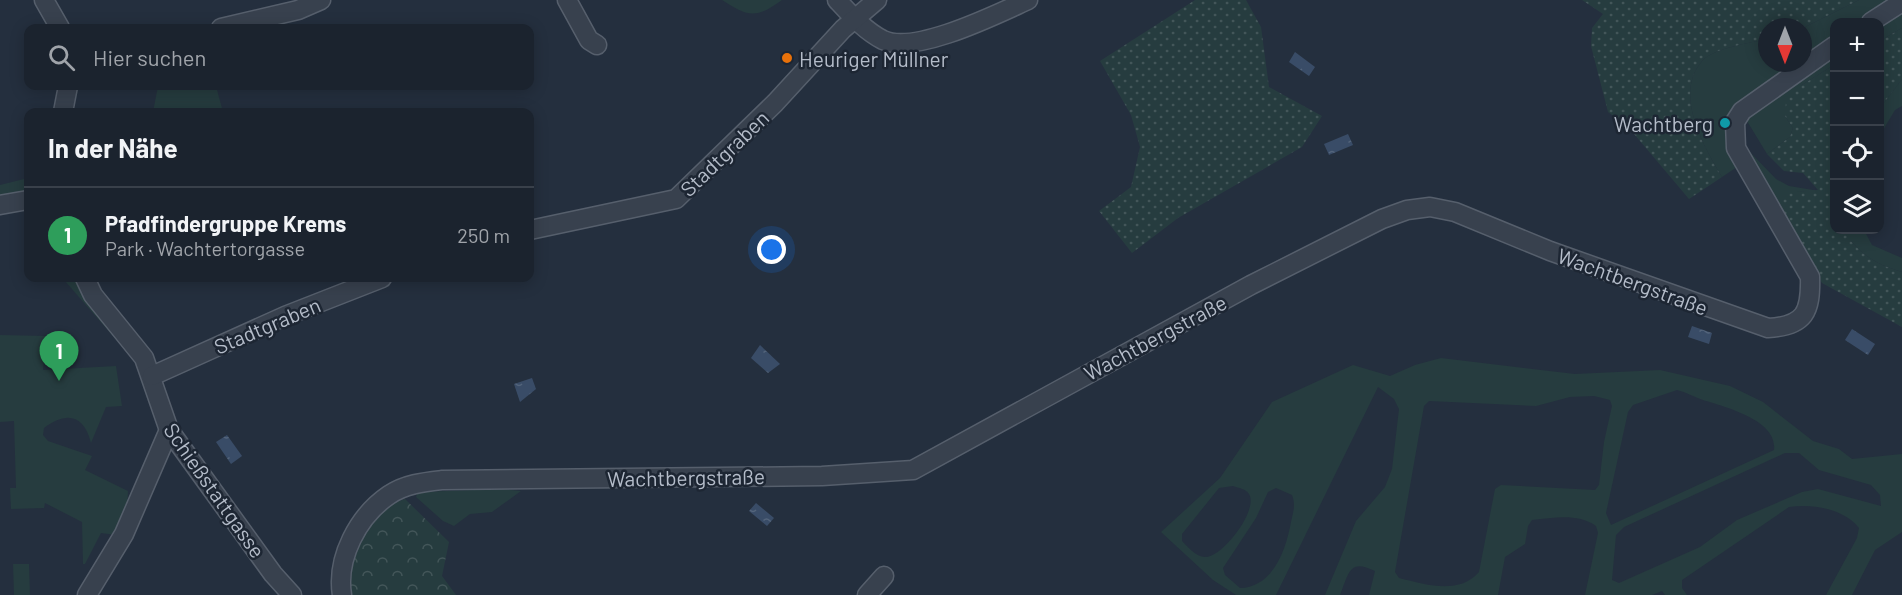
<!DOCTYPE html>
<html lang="de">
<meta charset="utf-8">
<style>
body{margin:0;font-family:Barlow,sans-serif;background:#282f3a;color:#f1f3f6}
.controls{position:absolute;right:18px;top:18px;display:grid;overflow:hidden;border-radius:12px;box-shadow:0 3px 15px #0003}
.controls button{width:54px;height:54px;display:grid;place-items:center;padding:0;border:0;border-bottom:2px solid #39404a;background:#1b232e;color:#f1f3f6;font:30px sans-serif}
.compass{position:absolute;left:1758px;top:18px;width:54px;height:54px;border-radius:50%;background:#1b232e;box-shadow:0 3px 15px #0003;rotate:180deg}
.you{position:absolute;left:772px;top:250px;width:21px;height:21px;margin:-15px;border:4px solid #fff;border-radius:50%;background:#1a73e8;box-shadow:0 0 0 9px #1a73e833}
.badge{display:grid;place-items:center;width:39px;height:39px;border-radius:50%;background:#8ab4f8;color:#fff;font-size:20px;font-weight:700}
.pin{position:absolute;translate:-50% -50px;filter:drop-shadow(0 2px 3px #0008)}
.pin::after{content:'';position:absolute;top:32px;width:21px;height:18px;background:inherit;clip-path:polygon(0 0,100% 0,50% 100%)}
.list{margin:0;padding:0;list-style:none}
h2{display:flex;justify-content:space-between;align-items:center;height:78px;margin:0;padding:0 24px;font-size:26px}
h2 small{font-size:20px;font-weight:400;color:#a0a4aa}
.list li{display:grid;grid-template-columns:39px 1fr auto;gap:18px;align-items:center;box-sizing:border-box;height:96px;padding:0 24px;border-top:2px solid #39404a}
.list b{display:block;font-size:22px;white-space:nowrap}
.list p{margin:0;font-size:20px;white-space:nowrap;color:#a0a4aa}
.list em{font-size:20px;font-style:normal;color:#a0a4aa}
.icon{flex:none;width:33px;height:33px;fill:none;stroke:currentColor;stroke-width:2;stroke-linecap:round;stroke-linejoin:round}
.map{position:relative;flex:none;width:1902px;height:595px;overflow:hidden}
.search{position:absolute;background:#1b232e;box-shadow:0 3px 15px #0003;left:24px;top:24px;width:510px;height:66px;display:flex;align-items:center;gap:15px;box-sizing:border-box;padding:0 21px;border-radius:12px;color:#a0a4aa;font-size:22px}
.panel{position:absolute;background:#1b232e;box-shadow:0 3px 15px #0003;left:24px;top:108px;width:510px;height:174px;border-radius:12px}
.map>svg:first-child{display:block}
.green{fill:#263c3f;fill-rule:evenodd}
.forest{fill:url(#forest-crowns)}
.garden{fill:url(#garden-dots)}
.water{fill:url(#water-ripples)}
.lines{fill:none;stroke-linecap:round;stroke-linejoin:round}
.minor-casing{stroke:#565f6c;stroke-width:21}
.minor{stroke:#38414e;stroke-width:18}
.food-dot{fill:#e8710a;stroke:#1d2633;stroke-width:2}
.culture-dot{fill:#0f9aa8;stroke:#1d2633;stroke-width:2}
.labels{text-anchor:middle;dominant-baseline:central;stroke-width:5;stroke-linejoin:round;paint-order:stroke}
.poi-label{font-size:21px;fill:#b4bcc9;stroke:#1d2633;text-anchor:start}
.street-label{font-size:21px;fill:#b4bcc9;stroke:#1d2633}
</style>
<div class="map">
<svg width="1902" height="595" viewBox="0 0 1902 595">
<defs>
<pattern id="forest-crowns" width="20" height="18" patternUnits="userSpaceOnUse" patternTransform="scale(1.5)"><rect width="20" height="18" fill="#263c3f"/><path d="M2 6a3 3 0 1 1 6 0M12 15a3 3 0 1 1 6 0" fill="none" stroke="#435659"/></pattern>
<pattern id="garden-dots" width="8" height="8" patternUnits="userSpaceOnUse" patternTransform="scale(1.5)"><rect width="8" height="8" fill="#263c3f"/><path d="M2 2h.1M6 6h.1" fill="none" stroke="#435659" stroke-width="1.8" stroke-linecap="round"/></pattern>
<pattern id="water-ripples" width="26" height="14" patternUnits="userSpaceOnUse" patternTransform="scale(1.5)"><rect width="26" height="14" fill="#394c67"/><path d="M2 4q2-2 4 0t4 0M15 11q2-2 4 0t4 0" fill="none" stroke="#53647b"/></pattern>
</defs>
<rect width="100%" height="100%" fill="#242f3e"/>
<g class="green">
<path d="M722,0h60c-26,19 -34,17 -60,0z"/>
<path d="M1859,0h33l-34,22h-24v16l-31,21v-31z"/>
<path d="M1902,10v18l-22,13v-18z"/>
<path d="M1767,39v24h30l-69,61c-5,18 0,27 9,43l-15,10c-18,-30 -49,-83 -20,-116 11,-13 48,-18 65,-22z"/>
<path d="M1834,51v14l-32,20 -17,31 8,12 -3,9 -23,17 -20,-33v-7z"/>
<path d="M1902,79v27l-7,4 -15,25v-27z"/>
<path d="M158,86h58l7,26h-70z"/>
<path d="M1746,148l30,31 13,7 30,5 -22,1 -20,18z"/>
<path d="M28,178v17l-28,5v-15z"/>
<path d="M1851,230h13l8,15 30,13v14c-21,-6 -37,-14 -51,-31z"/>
<path d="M71,278h5l50,73 -61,-70z"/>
<path d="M0,335l47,1 -4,34 73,-4 6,40 -16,1 -15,36c-7,-28 -24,-32 -47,-15l-1,7 5,6 44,15 -7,14 43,21 -1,21 -11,23 -15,-2 -16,31h-2l-1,-42 -37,-19 -1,5 -33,1 -1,-21h6l-2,-67 -14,1z"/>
<path d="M1441,358l134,16 85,-4 70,16 33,16 50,39 26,8 13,10 50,-5v78l-27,18 -23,45h-26l31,-57 2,-10c-16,-20 -46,-24 -70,-21l-107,73v8l5,7h-22l-3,-4 -10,4h-67l13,-62 -2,-7c-19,-13 -41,-8 -64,-6l-4,6 -3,18 -20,13 -7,38h-129l6,-24c-26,-13 -26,2 -35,24h-15l31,-74 29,-34 7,-18 7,-60 -5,-10 -16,-12 -102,208h-40l-23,-15 -52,-48 59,-54 52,-76 81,-37 37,11 25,-11zM1677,390c9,2 17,7 26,10 22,7 75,20 71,50l-163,75 -5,-12 22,-101 5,-7zM1594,396l16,4 2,6 -8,36 -5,43 -4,5 -94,-5 -6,4 -16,83c-20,23 -52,13 -80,6l-4,-6 29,-166 5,-5 107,5 34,-9zM1785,453h14l20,17 52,15 9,10 1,11 -63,-17 -16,3 -65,28 -37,27 -81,36 -7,-3 4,-45 8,-8zM1233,486c6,2 13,3 16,8 10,16 -27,64 -44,63 -9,0 -17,-10 -23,-16v-7l37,-46zM1276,488l16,7c4,10 1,17 -1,27 -5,28 -18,65 -51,66l-15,-13 -2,-7 33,-50 12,-26z"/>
<path d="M502,489l19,2 -29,21 -22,2 -16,12 -11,-5 -27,-24 2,-5z"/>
<path d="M13,564h16l1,31h-16z"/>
</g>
<path class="forest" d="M405,499l44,43 -7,34 14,19h-104c-9,-32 21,-88 53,-96z"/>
<g class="garden">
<path d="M1195,0h51l15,27 8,60 53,29 -20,31 -124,71 -46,35 -33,-42 32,-24 9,-40 -9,-32 -31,-54z"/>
<path d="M1582,0h277l-56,28 -36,-1v12c-17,4 -54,9 -65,22 -29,33 2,86 20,116l-33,22 -60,-71 -21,-16 -17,-66 1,-18 11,-14z"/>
<path d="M1902,28v51l-22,29v-67z"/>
<path d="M1834,65v165h17v11c14,17 30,25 51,31v55l-80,-44 -45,-73 9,-17 32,-3 -15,-17 -19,-2 -17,-17 23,-17 3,-9 -8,-12 1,-16 16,-15z"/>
</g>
<g class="water">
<path d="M1295,52l20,15 -6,9 -20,-14z"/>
<path d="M1348,134l5,11 -24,10 -5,-11z"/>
<path d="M1692,326l20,7 -3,11 -21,-7z"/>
<path d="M1852,329l23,15 -7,11 -23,-15z"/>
<path d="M760,345l20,19 -12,9 -17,-15z"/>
<path d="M532,378l4,11 -16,13 -6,-18z"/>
<path d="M227,435l15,21 -11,8 -15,-22z"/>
<path d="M756,503l18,15 -7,8 -18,-15z"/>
</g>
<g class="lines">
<defs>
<g id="minor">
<path d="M44,0l16,28"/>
<path d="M567,0l22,40 8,5"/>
<path d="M837,0c13,14 28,31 46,40 32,15 114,-26 145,-40"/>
<path d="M1871,22l31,-20"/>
<path d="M221,28l77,-18 23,-10"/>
<path d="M63,112l5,-26"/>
<path d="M0,205l28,-5"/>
<path d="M530,230l146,-31 99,-96 68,-74 34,-29"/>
<path d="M85,278l8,17 51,63 25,72 104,144 19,21"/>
<path d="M152,376l133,-60 97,-38"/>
<path d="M87,595l37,-61 45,-104"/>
<path d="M342,595c-6,-37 16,-79 47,-100 16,-11 35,-13 53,-15l380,-4 91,-6 338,-185 131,-66 25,-9 23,-3 25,5 95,39 218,77c37,-2 43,-16 42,-51l-74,-129 -1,-26 7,-11 92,-65"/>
<path d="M867,595l17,-19"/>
</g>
</defs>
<use href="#minor" class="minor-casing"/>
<use href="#minor" class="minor"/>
</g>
<circle class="food-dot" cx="787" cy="58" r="6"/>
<circle class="culture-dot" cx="1725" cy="123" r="6"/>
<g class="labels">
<g class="poi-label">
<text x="799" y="58">Heuriger Müllner</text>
<text x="1713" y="123" text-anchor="end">Wachtberg</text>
</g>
<g class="street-label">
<text transform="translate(724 153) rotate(-44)">Stadtgraben</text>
<text transform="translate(1633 281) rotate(20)">Wachtbergstraße</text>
<text transform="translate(267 325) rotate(-23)">Stadtgraben</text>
<text transform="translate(1155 337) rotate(-28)">Wachtbergstraße</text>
<text transform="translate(686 477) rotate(-1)">Wachtbergstraße</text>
<text transform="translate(215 490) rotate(55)">Schießstattgasse</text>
</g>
</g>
</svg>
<div class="controls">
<button>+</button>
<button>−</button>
<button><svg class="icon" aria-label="locate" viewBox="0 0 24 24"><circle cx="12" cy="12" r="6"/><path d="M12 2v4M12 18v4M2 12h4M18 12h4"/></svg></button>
<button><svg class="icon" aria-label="layers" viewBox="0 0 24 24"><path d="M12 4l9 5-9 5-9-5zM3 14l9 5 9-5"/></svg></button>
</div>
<svg class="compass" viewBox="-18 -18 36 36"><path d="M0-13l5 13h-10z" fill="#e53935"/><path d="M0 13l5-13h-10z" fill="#a0a4aa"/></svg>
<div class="you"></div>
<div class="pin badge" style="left:59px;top:381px;background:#2e9e5b">1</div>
<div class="search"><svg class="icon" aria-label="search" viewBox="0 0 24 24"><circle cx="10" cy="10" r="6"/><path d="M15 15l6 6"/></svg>Hier suchen</div>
<section class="panel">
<h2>In der Nähe<small></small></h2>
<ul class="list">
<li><span class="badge" style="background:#2e9e5b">1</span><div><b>Pfadfindergruppe Krems</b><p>Park · Wachtertorgasse</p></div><em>250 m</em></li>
</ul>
</section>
</div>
